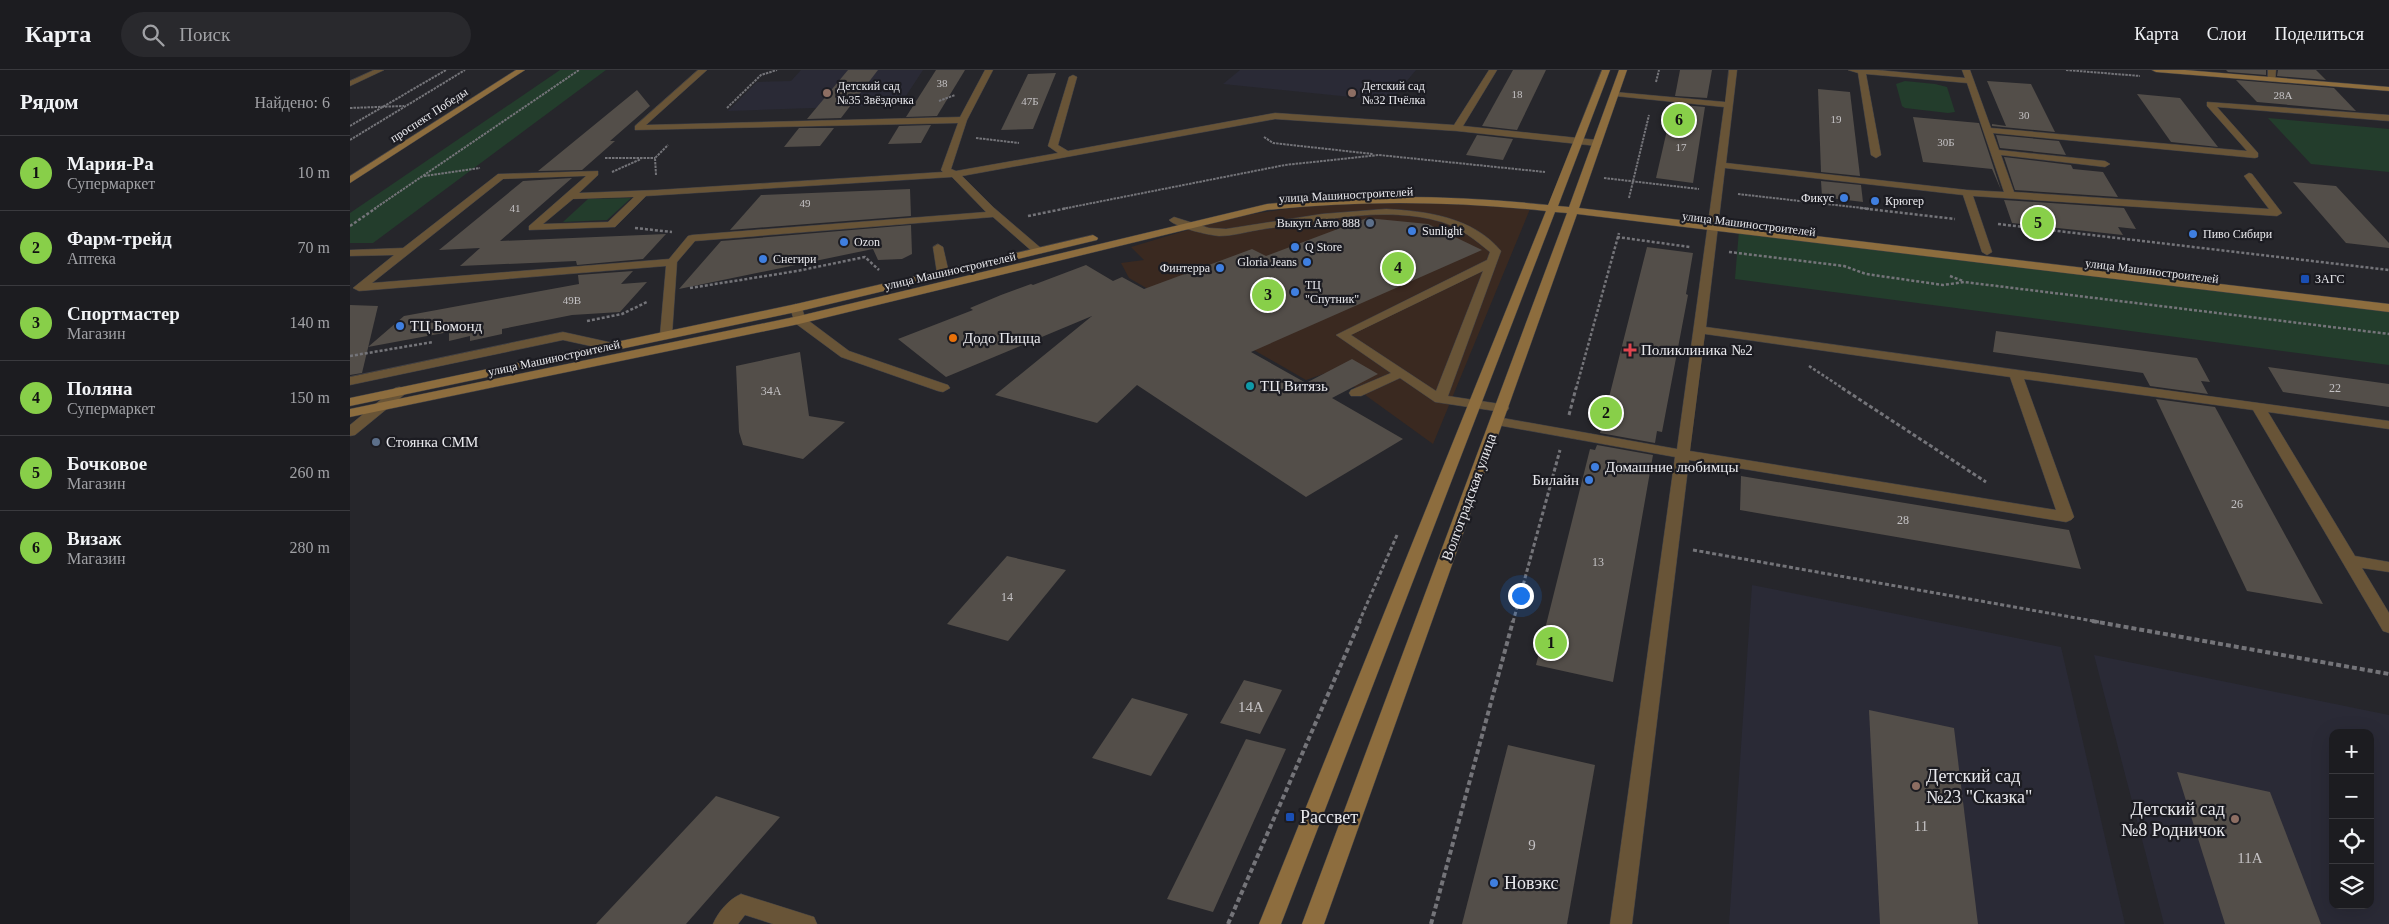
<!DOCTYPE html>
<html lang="ru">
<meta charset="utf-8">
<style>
body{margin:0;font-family:"Times New Roman",serif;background:#29292d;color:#f1f3f6}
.controls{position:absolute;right:15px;bottom:15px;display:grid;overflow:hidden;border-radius:10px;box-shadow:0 5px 20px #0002}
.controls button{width:45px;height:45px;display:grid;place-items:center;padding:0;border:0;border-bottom:1px solid #3a3a3e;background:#1c1c20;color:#f1f3f6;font:25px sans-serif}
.you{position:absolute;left:1170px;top:525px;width:18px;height:18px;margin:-12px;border:4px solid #fff;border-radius:50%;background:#1a73e8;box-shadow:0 0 0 8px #1a73e833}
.badge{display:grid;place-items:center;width:32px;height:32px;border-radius:50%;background:#88cf49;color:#111;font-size:16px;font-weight:700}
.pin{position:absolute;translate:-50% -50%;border:2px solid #fff;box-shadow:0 1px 5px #0006}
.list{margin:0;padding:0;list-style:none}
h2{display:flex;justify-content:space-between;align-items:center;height:65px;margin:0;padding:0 20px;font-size:21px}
h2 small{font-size:16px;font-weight:400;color:#a0a1a5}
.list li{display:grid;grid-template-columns:32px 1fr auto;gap:15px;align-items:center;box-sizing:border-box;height:75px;padding:0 20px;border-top:1px solid #3a3a3e}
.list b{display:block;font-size:19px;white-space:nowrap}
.list p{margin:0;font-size:16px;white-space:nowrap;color:#a0a1a5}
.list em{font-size:16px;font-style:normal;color:#a0a1a5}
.icon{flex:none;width:28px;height:28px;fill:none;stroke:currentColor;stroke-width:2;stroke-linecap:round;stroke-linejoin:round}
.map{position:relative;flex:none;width:2039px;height:854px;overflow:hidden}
header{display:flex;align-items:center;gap:30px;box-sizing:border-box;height:70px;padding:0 25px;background:#1c1c20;border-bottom:1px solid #3a3a3e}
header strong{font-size:24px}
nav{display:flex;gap:28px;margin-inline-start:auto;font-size:18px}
.search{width:350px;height:45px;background:#29292d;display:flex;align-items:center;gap:12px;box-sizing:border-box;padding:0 18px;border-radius:28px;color:#a0a1a5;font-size:19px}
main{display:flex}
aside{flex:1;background:#1c1c20}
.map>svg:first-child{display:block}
.commercial{fill:#3a2920}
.built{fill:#2a2a36;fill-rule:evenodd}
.green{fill:#233d2c}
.building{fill:#534e49}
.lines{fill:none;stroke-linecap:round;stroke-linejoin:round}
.lane-casing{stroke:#414146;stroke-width:1}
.secondary-casing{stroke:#414146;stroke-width:1}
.path-far3{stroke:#747479;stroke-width:2;stroke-dasharray:2.5 1;stroke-linecap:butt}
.path-far2{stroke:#747479;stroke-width:2.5;stroke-dasharray:3 2;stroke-linecap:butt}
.path-far1{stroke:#747479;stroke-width:3;stroke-dasharray:4 2.5;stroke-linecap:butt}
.path{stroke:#747479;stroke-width:4;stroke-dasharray:5 3;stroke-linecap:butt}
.lane{fill:#685437;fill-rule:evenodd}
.secondary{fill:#8d6d3e;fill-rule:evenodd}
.education-dot{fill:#8d6e63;stroke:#1c1c22;stroke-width:2}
.shop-dot{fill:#3f7fe0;stroke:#1c1c22;stroke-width:2}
.service-dot{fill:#5c6f8a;stroke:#1c1c22;stroke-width:2}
.transit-dot{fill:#1a4fb4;stroke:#1c1c22;stroke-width:2}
.food-dot{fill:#e8710a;stroke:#1c1c22;stroke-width:2}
.health-dot{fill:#e0444e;stroke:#1c1c22;stroke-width:2}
.culture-dot{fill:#0f9aa8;stroke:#1c1c22;stroke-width:2}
.labels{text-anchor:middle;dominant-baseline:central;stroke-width:4.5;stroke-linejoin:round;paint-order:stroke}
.far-number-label{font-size:11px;fill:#c4c2c4}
.far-poi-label{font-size:12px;fill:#e9e9ed;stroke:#1c1c22;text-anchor:start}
.far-street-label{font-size:12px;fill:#e9e9ed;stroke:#1c1c22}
.number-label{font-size:12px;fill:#c4c2c4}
.poi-label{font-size:15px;fill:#e9e9ed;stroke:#1c1c22;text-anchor:start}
.street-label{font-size:15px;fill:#e9e9ed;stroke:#1c1c22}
.near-number-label{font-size:15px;fill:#c4c2c4}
.near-poi-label{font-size:18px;fill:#e9e9ed;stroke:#1c1c22;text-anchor:start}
</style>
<header>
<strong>Карта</strong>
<div class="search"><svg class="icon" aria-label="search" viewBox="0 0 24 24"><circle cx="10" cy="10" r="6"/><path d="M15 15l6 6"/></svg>Поиск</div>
<nav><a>Карта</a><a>Слои</a><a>Поделиться</a></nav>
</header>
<main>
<aside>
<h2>Рядом<small>Найдено: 6</small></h2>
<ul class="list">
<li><span class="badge">1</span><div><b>Мария-Ра</b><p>Супермаркет</p></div><em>10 m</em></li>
<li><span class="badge">2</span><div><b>Фарм-трейд</b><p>Аптека</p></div><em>70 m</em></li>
<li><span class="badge">3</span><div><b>Спортмастер</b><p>Магазин</p></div><em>140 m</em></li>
<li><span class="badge">4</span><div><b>Поляна</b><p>Супермаркет</p></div><em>150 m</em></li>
<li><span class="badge">5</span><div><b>Бочковое</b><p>Магазин</p></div><em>260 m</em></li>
<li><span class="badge">6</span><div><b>Визаж</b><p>Магазин</p></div><em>280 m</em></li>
</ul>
</aside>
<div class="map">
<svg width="2039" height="854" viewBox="0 0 2039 854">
<rect width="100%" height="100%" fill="#26262b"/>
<path class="commercial" d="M1043,130l71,3 66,6 -97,235 -101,-73 -26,9 -177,-102 -8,-15 23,-3 -13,-13 97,-29 89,-14z"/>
<g class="built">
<path d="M451,0h122l-23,35 -172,6 29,-29 34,-1z"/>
<path d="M890,0h176l-26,31 -167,-17z"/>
<path d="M1402,515l309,62 64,277h-396z"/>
<path d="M1744,585l295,60v209h-225zM1983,663h37v172h-37z"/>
</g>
<g class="green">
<path d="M210,0h46l-233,173h-23v-30z"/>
<path d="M1555,11l30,3 12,3 8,25 -7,1 -43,-5 -3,-2 -6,-22z"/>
<path d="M1918,48l121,11v43l-78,-8z"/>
<path d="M281,128l-24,22 -44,2 25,-23z"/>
<path d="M1389,160l650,79v56l-654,-86z"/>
</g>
<g class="building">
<path d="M498,0h30l-37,48 -34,1z"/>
<path d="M586,0h29l-28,46 -31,1z"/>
<path d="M1163,0h33l-29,60 -35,-4z"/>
<path d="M1330,0h32l-5,28 -32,-2z"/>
<path d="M1876,0h40v5l-38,-3z"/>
<path d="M1928,0h38l10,10 -49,-4z"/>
<path d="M706,3l-23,56 -32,1 27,-56z"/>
<path d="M1886,10l98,8 22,23 -99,-9z"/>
<path d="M1637,11l44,3 24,48 -63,-6v-2l14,2z"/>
<path d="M1468,19l32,3 10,84 -39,-4z"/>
<path d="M287,20l13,16 -40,35h5l-33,29 -44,1z"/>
<path d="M1787,24l43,4 38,49 -47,-5z"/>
<path d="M1323,34l32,3 -12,76 -37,-5z"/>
<path d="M1563,47l66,6 22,67 -9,-21 -69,-7z"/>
<path d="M581,55l-10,18 -33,1 11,-18z"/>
<path d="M449,58h35l-14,18 -36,1z"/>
<path d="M1127,65l36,4 -10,21 -37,-5z"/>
<path d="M1646,65l63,6 7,14 -66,-7z"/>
<path d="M1654,87l67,8 2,4 30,3 15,25 -103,-7z"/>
<path d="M222,108l-72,63 166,-7 -23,25 -66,6 -1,-4 -116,5 20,-18 -41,2 84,-69z"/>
<path d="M1471,111l40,4 2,17 -41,-5z"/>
<path d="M1943,112l43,4 53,57v5l-43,-5z"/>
<path d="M560,119l1,27 -181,14 31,-35z"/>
<path d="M1654,130l120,8 12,21 -18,-2 5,8 -111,-12z"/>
<path d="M1017,148l61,6 54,26 -231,102 55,31 46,-24 26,15 -46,24 71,41 -97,58 -169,-112 -40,38 -102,-28 97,-79 -146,61 -48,-38 75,-29 -3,-2 31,-13 30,-11 2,1 53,-20 27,16 9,-4 22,12 108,-40 14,7z"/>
<path d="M561,155l1,29 -10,5 -24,1 -5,-11 -194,40 42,-48z"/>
<path d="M1297,177l46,6 -7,41 2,1 -26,137 -5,-1 -2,12 -55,-10z"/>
<path d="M283,201l-12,13 26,-2 -27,30 -48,3 -70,14v5l-32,7v-5l-21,5v-9l-81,15 36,-31 175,-32 -1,-9z"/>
<path d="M0,235l28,1 -16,67 -12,2z"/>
<path d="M1646,261l201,27 13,24 -9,-1 7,13 -58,-8 -7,-13 -150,-21z"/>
<path d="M450,282l9,64 36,6 -42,37 -60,-14 -4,-13 -3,-66z"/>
<path d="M1918,297l121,17v23l-106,-15z"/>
<path d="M1806,329l59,8 108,197 -76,-13z"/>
<path d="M1247,375l56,10 -40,227 -77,-17 54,-216 5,1z"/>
<path d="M1391,406l328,54 12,39 -341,-59z"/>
<path d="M657,486l59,14 -58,71 -61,-17z"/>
<path d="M894,610l38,10 -22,44 -40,-11z"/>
<path d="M782,628l56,16 -37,62 -59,-18z"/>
<path d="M1519,640l85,18 24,196h-98z"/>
<path d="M896,669l40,10 -73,163 -46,-13z"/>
<path d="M1158,675l87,20 -28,159h-105z"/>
<path d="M1827,702l93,20 51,132h-96z"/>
<path d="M366,726l64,21 -94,107h-90z"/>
</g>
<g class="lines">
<defs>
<g id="lane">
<path d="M24,0h10l-34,16v-5z"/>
<path d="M348,0h9l-61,55 314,-8 25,-47h8l-26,50 -16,49 5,2 102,-18 -10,-7 21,-69 4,-2 4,2 -19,68 10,6 207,-38 179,12 35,-55h8l-34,56 134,14 5,3 -5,3 -140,-15 -182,-12 -313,57 31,31 49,42v4h-8l-41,-36 -298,24 -18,21 -5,73 -6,4 -6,-4 6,-69 -307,25 -6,-3 41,-33 -44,1v-6l53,-2 95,-74 100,-3v4l-19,18 78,-3 286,-18 -2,-2 17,-47 -323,7v-4zM236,106l-57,50v4l86,-3 31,-31 306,-19 34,35 -294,23 -4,1 -19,23 -297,24 131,-104zM284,127l-26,25 -65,2 30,-25z"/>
<path d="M1379,0h8l-11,93 241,27 37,2 -37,-109 -101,-9 15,81 -5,3 -5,-3 -13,-82 -10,-3h29l88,8 -3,-8h8l21,58 256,23 -40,-45v-4l182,13v6l-172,-14 41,46v4l-3,1 -262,-25 6,17 106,11 5,3 -5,3 -104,-12 13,37 255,17 -25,-33 5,-3 3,1 30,39 -5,3 -304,-20 19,56 -5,3 -5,-3 -19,-57 -238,-27 -19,159 683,94v8l-121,-17 87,144 34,6v10l-27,-4 27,45v20l-6,-2 -130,-221 -229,-31 50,138 -3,3 -5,2 -377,-62 -57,464h-22l65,-467 -178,-32 -7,-4 7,-4 180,32 47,-342 -109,-11 -4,-2 4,-2 110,10zM1355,264l305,43 46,133 -366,-59z"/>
<path d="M1918,0h8l-1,11 -7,-2z"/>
<path d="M1036,139c40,2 87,8 115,42l-53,145 59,9 2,3 -2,3 -5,1 -67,-10 -35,-24 -39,18h-10l-2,-3 2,-3 40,-17 -55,-38 151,-75 3,-8c-15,-12 -29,-24 -48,-30 -57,-17 -121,-1 -178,7 -15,2 -30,7 -45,7 -11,-1 -42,-8 -50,-16l5,-3 35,11 17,1 96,-15zM1133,201l-47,120 -85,-56z"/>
<path d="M588,174l5,3 6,26 -6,3 -6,-3 -4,-26z"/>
<path d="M446,234l6,4 3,10 44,33 99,34 2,3 -7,4 -5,-1 -97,-34 -46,-34 -5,-15z"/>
<path d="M213,262l50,11 2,3 -6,4 -46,-10 -213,45v-8z"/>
<path d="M50,317l7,4 -2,3 -50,41 -5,1v-11l45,-37z"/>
<path d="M391,824l73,23 3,7h-44l-28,-9 -7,9h-25c5,-12 16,-25 28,-30z"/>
</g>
<g id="secondary">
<path d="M166,0h9l-175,113v-7z"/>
<path d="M1252,0h8l-52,136 11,1 50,-137h8l-48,138 810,96v8l-812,-98 -253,710h-22l265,-711 -12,-1 -274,712h-22l287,-713c-94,-10 -185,-11 -279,-1l-468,114 -449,93v-8l449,-93 468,-112c94,-10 187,-9 281,1z"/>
<path d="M1802,0h33l204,17v4l-233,-19z"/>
<path d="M743,165l5,3 -1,2 -301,72 -446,94v-8l446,-94z"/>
</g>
</defs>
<use href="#lane" class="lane-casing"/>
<use href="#secondary" class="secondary-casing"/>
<g class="path-far3">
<path d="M1716,0l74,6"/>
<path d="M1306,12l3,-12"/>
<path d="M589,31l16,-6"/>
<path d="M0,38l54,-2"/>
<path d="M377,38l34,-33 16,-5"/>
<path d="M0,56l96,-56"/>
<path d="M914,67l9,6 100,11"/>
<path d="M626,68l43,5"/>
<path d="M0,70l115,-70"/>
<path d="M255,88h50"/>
<path d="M262,102l29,-13"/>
<path d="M306,105l-1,-17 13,-13"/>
<path d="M74,106l56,-8"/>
<path d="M1254,108l95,11"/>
<path d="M1388,124l133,15"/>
<path d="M1279,128l20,-83"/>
<path d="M24,139l205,-139"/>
<path d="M712,139l223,-44 94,-10 166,17"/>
</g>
<g class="path-far2">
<path d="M1510,138l95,11"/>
<path d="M678,146l40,-8"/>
<path d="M1648,154l391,46"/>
<path d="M0,156l26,-18"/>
<path d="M285,158l37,4"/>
<path d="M1267,167l73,10"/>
<path d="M1379,182l115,14 22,8 77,11 21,-3 425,52"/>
<path d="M1600,206l13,5"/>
<path d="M340,218l107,-17 68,-14 14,13"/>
<path d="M237,251l35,-7 25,-12"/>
<path d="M0,286l83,-14"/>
<path d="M1459,296l35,23"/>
<path d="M1226,319l43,-156"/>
</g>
<g class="path-far1">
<path d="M1492,318l144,94"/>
<path d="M1219,345l7,-27"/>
<path d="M1343,480l406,72"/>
<path d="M1009,552l38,-87"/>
<path d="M1163,552l47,-172"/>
</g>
<g class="path">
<path d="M1742,551l297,53"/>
<path d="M878,854l132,-303"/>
<path d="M1081,854l82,-303"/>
</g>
<use href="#lane" class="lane"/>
<use href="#secondary" class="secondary"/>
</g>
<g class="education-dot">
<circle cx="477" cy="23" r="5"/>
<circle cx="1002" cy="23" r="5"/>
<circle cx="1566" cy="716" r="5"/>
<circle cx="1885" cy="749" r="5"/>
</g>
<g class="shop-dot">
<circle cx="1494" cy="128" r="5"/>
<circle cx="1525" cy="131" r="5"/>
<circle cx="1062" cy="161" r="5"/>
<circle cx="1843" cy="164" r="5"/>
<circle cx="494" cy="172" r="5"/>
<circle cx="945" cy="177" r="5"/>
<circle cx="413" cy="189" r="5"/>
<circle cx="957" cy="192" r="5"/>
<circle cx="870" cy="198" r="5"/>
<circle cx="945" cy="222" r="5"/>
<circle cx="50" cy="256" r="5"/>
<circle cx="1245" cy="397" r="5"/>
<circle cx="1239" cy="410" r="5"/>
<circle cx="1144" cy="813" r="5"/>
</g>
<g class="service-dot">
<circle cx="1020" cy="153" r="5"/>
<circle cx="26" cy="372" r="5"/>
</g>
<g class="transit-dot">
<rect x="1950" y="204" width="10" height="10" rx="2.5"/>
<rect x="935" y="742" width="10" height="10" rx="2.5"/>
</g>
<circle class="food-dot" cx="603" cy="268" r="5"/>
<path class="health-dot" d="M1277.5 272.5h5v5h5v5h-5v5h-5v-5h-5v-5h5z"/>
<circle class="culture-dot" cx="900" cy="316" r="5"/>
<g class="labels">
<g class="far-number-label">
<text x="592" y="13">38</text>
<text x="1167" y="24">18</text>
<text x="1933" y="25">28А</text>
<text x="680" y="31">47Б</text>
<text x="1674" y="45">30</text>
<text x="1486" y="49">19</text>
<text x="1596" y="72">30Б</text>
<text x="1331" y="77">17</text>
<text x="455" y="133">49</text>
<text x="165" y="138">41</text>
<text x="222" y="230">49В</text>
</g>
<g class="far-poi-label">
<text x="487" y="16">Детский сад<tspan x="487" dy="14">№35 Звёздочка</tspan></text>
<text x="1012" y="16">Детский сад<tspan x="1012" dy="14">№32 Пчёлка</tspan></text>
<text x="1484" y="128" text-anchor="end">Фикус</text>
<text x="1535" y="131">Крюгер</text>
<text x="1010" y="153" text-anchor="end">Выкуп Авто 888</text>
<text x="1072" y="161">Sunlight</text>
<text x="1853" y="164">Пиво Сибири</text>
<text x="504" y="172">Ozon</text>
<text x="955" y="177">Q Store</text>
<text x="423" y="189">Снегири</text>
<text x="947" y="192" text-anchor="end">Gloria Jeans</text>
<text x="860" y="198" text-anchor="end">Финтерра</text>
<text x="1965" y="209">ЗАГС</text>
<text x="955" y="215">ТЦ<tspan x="955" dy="14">"Спутник"</tspan></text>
</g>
<g class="far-street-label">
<text transform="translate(79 45) rotate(-33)">проспект Победы</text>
<text transform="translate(996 125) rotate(-3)">улица Машиностроителей</text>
<text transform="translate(1399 154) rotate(7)">улица Машиностроителей</text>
<text transform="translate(600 201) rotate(-13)">улица Машиностроителей</text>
<text transform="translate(1802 201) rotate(7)">улица Машиностроителей</text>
<text transform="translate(204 288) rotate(-12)">улица Машиностроителей</text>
</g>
<g class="number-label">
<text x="1985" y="318">22</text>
<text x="421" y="321">34А</text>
<text x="1887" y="434">26</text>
<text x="1553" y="450">28</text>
<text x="1248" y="492">13</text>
<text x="657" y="527">14</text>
</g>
<g class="poi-label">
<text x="60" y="256">ТЦ Бомонд</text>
<text x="613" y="268">Додо Пицца</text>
<text x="1291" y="280">Поликлиника №2</text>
<text x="910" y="316">ТЦ Витязь</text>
<text x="36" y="372">Стоянка СММ</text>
<text x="1255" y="397">Домашние любимцы</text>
<text x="1229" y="410" text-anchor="end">Билайн</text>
</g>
<g class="street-label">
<text transform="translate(1119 427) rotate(-70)">Волгоградская улица</text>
</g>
<g class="near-number-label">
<text x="901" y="637">14А</text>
<text x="1571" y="756">11</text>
<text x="1182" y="775">9</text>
<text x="1900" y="788">11А</text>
</g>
<g class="near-poi-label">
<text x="1576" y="706">Детский сад<tspan x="1576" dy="21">№23 "Сказка"</tspan></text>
<text x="1875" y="739" text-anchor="end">Детский сад<tspan x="1875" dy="21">№8 Родничок</tspan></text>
<text x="950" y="747">Рассвет</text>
<text x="1154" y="813">Новэкс</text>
</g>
</g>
</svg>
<div class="controls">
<button>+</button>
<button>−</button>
<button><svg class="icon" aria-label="locate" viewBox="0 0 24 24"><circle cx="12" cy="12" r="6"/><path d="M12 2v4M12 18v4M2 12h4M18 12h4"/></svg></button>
<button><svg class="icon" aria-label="layers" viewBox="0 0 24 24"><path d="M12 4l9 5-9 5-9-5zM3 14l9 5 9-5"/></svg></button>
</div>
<div class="you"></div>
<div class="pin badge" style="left:1201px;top:573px">1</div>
<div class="pin badge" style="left:1256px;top:343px">2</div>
<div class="pin badge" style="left:918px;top:225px">3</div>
<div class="pin badge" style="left:1048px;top:198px">4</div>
<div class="pin badge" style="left:1688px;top:153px">5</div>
<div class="pin badge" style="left:1329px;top:50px">6</div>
</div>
</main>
